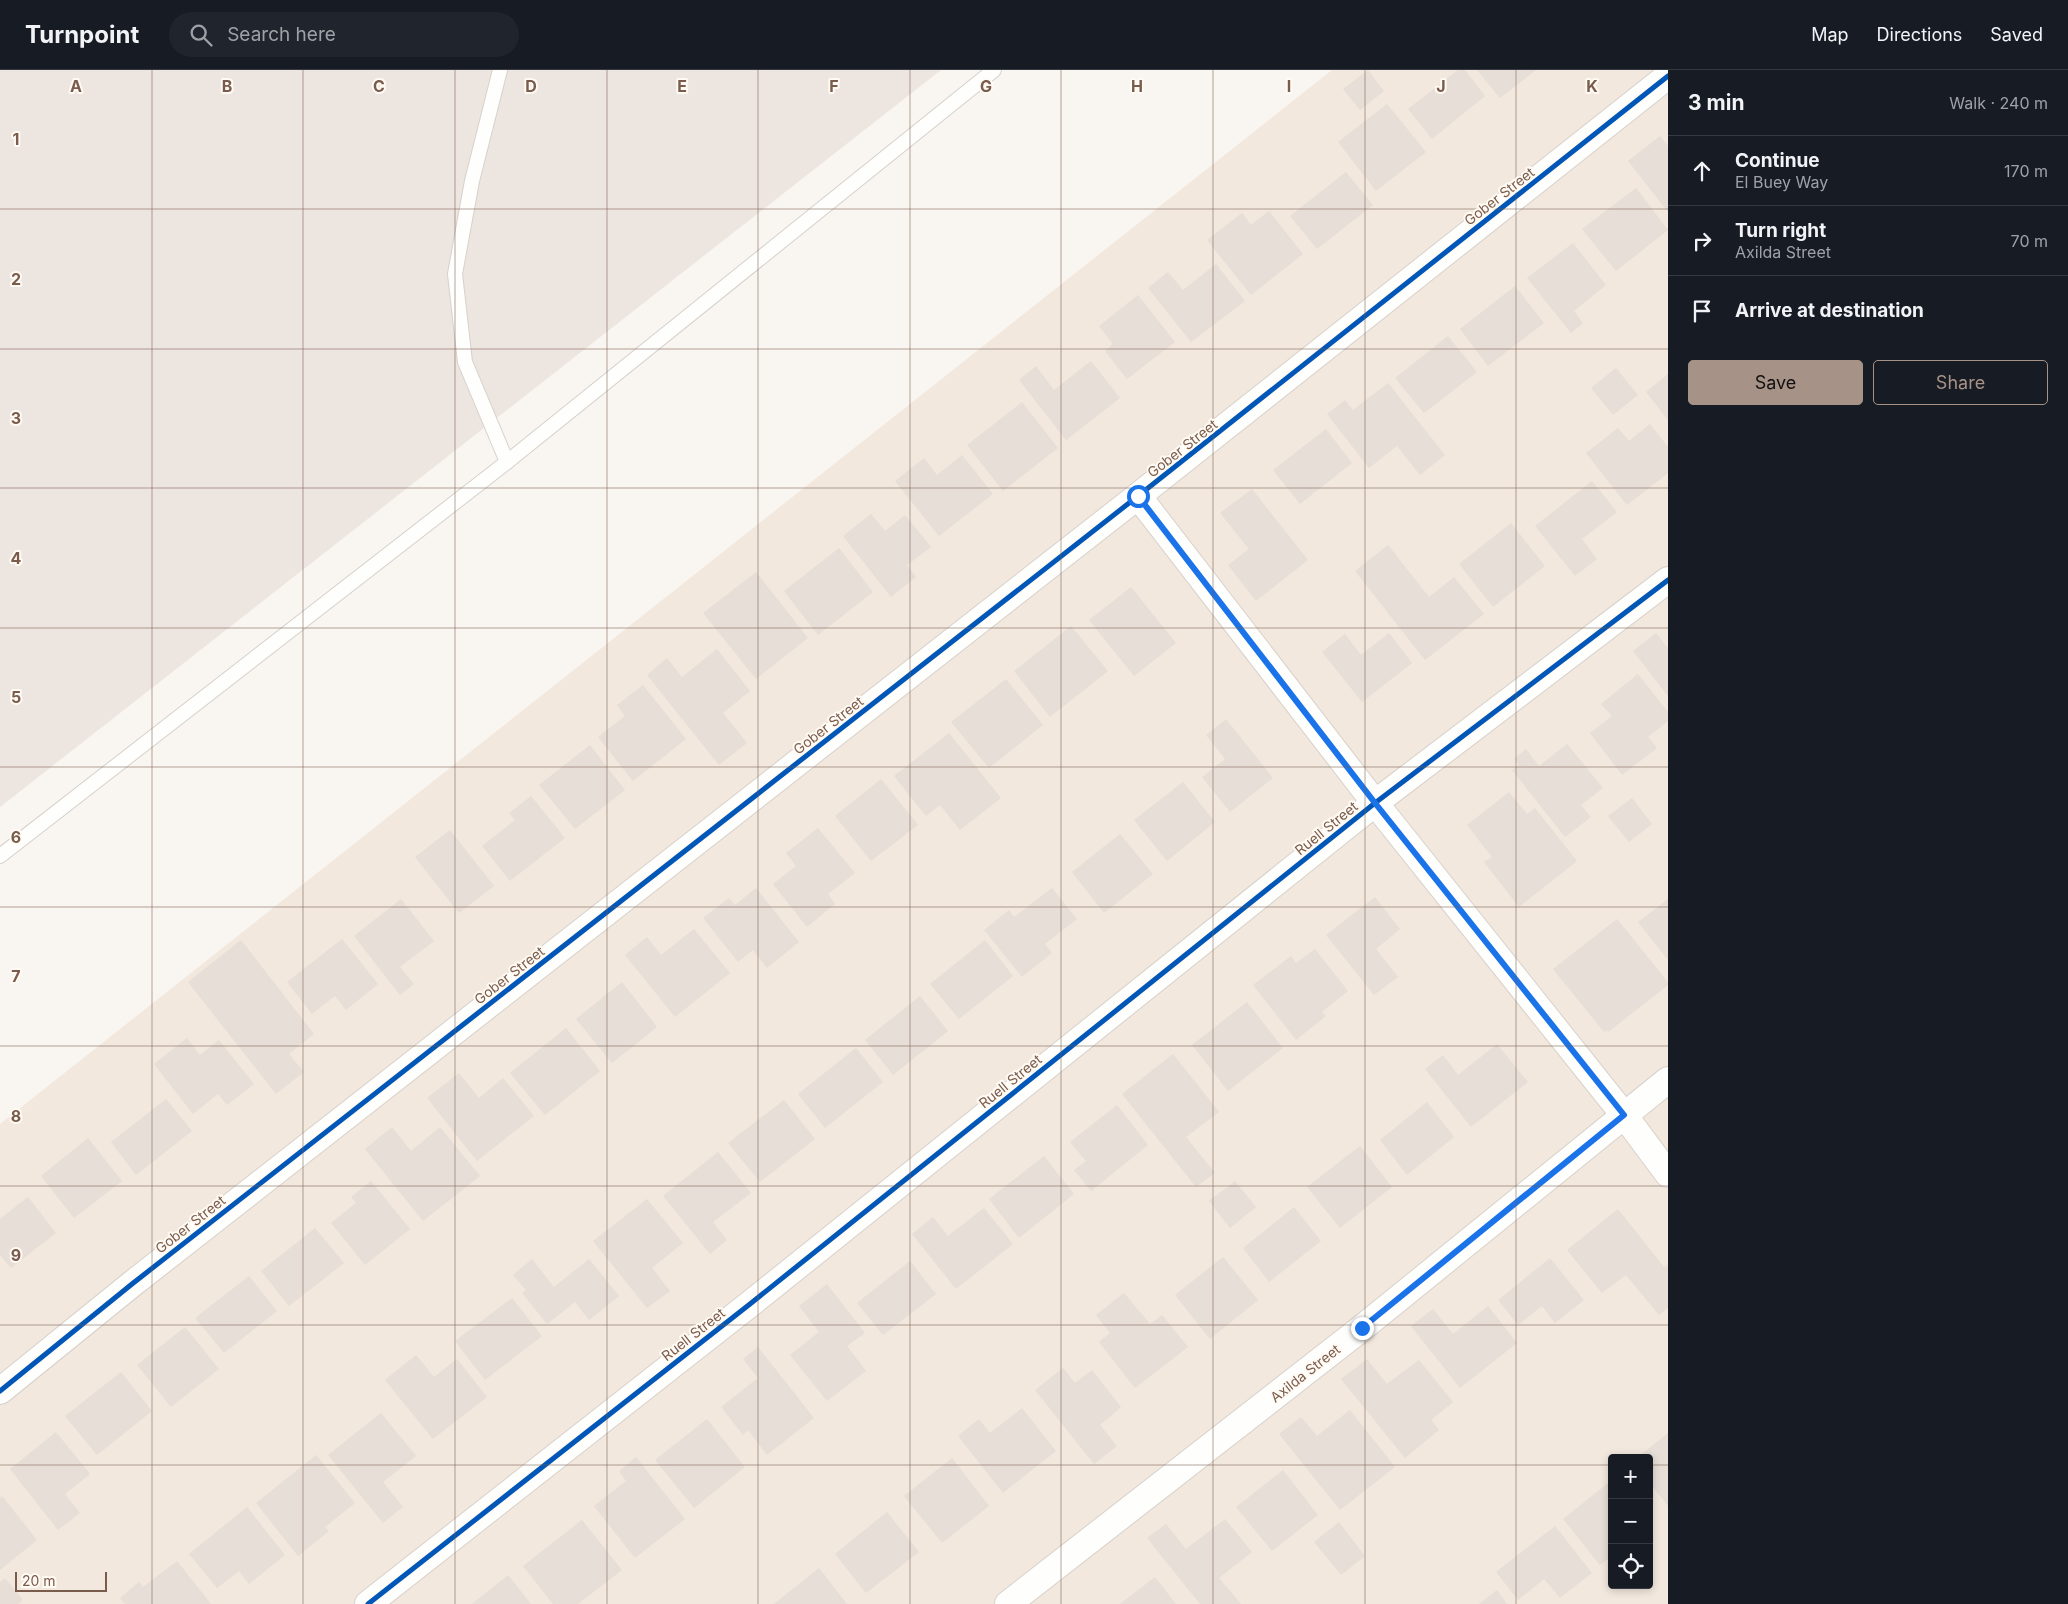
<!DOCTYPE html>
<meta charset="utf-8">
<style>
body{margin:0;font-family:Inter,sans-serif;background:#20242c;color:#f1f3f6}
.controls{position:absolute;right:15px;bottom:15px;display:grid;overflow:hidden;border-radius:5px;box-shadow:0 2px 8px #0003}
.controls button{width:45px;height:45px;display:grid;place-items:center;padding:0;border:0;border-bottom:1px solid #363941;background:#171b24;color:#f1f3f6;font:25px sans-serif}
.scale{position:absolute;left:15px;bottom:12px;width:92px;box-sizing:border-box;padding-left:5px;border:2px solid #7a5c4d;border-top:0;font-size:14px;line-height:18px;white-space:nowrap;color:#7a5c4d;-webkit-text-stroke:4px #fffaf3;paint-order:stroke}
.stop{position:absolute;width:15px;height:15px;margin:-11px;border:4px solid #1a73e8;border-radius:50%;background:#fff}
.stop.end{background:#1a73e8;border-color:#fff;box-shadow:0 1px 5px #0008}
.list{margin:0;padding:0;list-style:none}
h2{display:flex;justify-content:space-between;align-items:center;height:65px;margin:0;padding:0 20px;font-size:21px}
h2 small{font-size:16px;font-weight:400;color:#9ea1a6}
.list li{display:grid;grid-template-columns:32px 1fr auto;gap:15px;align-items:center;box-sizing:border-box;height:70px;padding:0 20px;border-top:1px solid #363941}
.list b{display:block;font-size:19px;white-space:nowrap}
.list p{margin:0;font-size:16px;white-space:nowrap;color:#9ea1a6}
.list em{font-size:16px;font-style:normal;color:#9ea1a6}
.actions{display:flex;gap:10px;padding:15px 20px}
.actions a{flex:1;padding:11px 0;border:1px solid #a69286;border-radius:5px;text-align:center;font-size:18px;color:#a69286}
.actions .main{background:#a69286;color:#111}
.icon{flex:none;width:28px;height:28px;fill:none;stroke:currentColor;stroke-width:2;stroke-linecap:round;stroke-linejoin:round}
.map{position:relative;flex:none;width:1668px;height:1534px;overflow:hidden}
header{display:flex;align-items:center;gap:30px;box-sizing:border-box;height:70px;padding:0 25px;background:#171b24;border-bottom:1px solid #363941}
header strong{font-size:24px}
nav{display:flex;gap:28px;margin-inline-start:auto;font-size:18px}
.search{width:350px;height:45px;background:#20242c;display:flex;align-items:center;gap:12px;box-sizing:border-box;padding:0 18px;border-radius:28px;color:#9ea1a6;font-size:19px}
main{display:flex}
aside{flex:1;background:#171b24}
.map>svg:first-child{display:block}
.residential{fill:#f2e8de;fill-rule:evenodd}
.industrial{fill:#ede5e0}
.building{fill:#e6ded7}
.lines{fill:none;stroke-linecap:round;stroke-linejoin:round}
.lane-casing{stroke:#d7d1cb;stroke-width:16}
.street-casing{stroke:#d7d1cb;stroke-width:28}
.lane{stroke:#fefefd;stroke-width:14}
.street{stroke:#fefefd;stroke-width:26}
.cycleway-casing{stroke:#fffaf3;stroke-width:8}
.cycleway{stroke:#0057b8;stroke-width:5}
.route{stroke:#1a73e8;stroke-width:6}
.grid{fill:none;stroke:#7a5c4d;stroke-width:1;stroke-opacity:0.55}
.labels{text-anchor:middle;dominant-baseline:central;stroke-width:4;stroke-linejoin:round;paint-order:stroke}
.street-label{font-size:14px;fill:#7a5c4d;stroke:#fffaf3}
.grid-label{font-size:16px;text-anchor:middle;font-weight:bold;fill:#7a5c4d;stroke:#fffaf3;stroke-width:4;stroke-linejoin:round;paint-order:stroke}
</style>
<header>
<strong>Turnpoint</strong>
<div class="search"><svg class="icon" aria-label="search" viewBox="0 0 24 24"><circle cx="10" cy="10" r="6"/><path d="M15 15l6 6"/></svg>Search here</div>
<nav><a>Map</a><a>Directions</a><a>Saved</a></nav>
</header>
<main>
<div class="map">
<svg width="1668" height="1534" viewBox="0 0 1668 1534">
<rect width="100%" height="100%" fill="#f9f5f0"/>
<path class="residential" d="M1332,0h336v1534h-1668v-480zM1612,1388h37v127h-37z"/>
<path class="industrial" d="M0,0h941l-941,737z"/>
<g class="building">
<path d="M1368,0l16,21 -24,19 -17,-21z"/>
<path d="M1458,0h7l20,26 -53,43 -24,-30z"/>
<path d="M1477,0h59l-36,28z"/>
<path d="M1387,34l39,48 -50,39 -38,-49z"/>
<path d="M1660,66l8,10v66l-40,-51z"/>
<path d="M1346,102l27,33 -56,44 -27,-33z"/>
<path d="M1636,118l32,42 -52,41 -34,-42z"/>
<path d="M1269,141l34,43 -52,41 -44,-55 35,-27 9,12z"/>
<path d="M1573,173l33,42 -32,26 9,12 -12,10 -44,-55z"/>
<path d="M1216,194l29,37 -54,41 -43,-54 20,-16 15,18z"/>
<path d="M1515,216l29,37 -56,43 -28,-37z"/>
<path d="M1138,225l37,47 -48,37 -22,-28 8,-7 -14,-18z"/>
<path d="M1448,266l29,36 -53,41 -29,-35z"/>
<path d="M1091,291l29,37 -54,42 -47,-60 17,-14 18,24z"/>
<path d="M1616,298l22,27 -25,20 -22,-27z"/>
<path d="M1668,304v46l-22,-28z"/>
<path d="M1388,313l57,72 -25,20 -23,-29 -28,22 -42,-54 18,-14 8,10z"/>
<path d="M1022,332l36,46 -55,43 -36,-46z"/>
<path d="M1650,354l18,23v26l-41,32 -41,-52 32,-25 11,13z"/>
<path d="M1326,359l26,34 -52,41 -27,-34z"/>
<path d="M962,385l31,39 -54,42 -44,-55 29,-23 13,17z"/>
<path d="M1592,411l25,31 -35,27 15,20 -22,17 -40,-50z"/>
<path d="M1252,419l56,71 -52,41 -28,-36 21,-16 -29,-36z"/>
<path d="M871,444l14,17 20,-16 26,32 -24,18 9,12 -25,20 -48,-61z"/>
<path d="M1511,453l34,43 -52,41 -34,-43z"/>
<path d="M1388,475l41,52 25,-20 30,37 -59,46 -70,-89z"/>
<path d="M839,478l34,44 -55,43 -34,-44z"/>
<path d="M756,502l52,66 -52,41 -53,-66z"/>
<path d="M1131,517l45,56 -42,33 -45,-56z"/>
<path d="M1071,556l37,45 -58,46 -36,-46z"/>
<path d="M1389,563l23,30 -50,39 -40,-50 23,-18 16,21z"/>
<path d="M1656,563l12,15v48l-35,-45z"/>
<path d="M717,579l33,42 -27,22 24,30 -28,22 -72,-90 20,-17 15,19z"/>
<path d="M1638,604l30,38v9l-20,16 9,11 -35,27 -32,-42 22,-17 -11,-12z"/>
<path d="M1006,609l37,46 -54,43 -38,-46z"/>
<path d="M643,615l43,54 -53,42 -35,-44 27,-21 -8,-11z"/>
<path d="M1226,649l47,59 -43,34 -28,-35 23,-18 -19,-24z"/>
<path d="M949,663l52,65 -41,32 -20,-25 -14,11 -32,-40z"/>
<path d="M1567,674l36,44 -22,17 10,12 -26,20 -53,-67 7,-5 -5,-6 12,-10 13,17z"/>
<path d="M590,675l35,45 -50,39 -36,-44z"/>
<path d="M881,709l37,46 -47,36 -36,-45z"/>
<path d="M1183,712l32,40 -48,39 -33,-41z"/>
<path d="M1509,722l18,22 8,-6 42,53 -58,46 -35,-45 8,-5 -25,-32z"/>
<path d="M531,726l34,42 -55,43 -28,-35 33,-26 -6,-7z"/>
<path d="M1632,728l20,26 -23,18 -21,-26z"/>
<path d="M818,758l37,45 -27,21 7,10 -28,23 -34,-43 23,-18 -10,-13z"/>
<path d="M450,760l44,56 -35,27 -44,-56z"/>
<path d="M1120,764l33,40 -49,39 -32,-41z"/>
<path d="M756,818l43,54 -32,26 -14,-18 -15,12 -35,-44 26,-20 6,7z"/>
<path d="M1052,818l25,31 -32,25 7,9 -30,24 -38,-47 25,-20 5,7z"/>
<path d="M1375,827l25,32 -24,20 22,28 -24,18 -48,-60z"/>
<path d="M401,829l33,42 -34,26 14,17 -14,11 -46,-59z"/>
<path d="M1668,829v61l-30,-38z"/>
<path d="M1617,849l51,63v3l-60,47 -1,-2 -3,2 -51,-63z"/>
<path d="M694,859l36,44 -55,44 -50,-62 22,-18 14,18z"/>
<path d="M342,869l36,45 -32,26 -11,-14 -23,18 -25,-32z"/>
<path d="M241,870l73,94 -25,20 15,18 -28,22 -88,-112z"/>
<path d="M985,870l28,36 -54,43 -29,-35z"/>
<path d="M1315,879l33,42 -26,21 4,4 -30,24 -43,-55 38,-29 5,7z"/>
<path d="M622,912l35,45 -45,36 -36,-44z"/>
<path d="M920,926l28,35 -55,44 -28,-35z"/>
<path d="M1247,932l36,46 -55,43 -36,-46z"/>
<path d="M566,958l34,43 -55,44 -35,-42z"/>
<path d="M187,968l13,17 19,-15 35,44 -27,21 -9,-11 -25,20 -39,-50z"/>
<path d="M1497,974l31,38 -57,45 -46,-58 18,-14 15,20z"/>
<path d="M856,978l27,34 -58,46 -27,-34z"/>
<path d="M1173,984l46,58 -33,25 29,36 -19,14 -74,-93z"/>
<path d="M459,1003l20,25 24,-20 31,38 -57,45 -50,-63z"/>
<path d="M166,1029l26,32 -56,44 -25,-33z"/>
<path d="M784,1030l31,39 -55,43 -32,-39z"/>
<path d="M1427,1032l27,35 -47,38 -27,-35z"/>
<path d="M1117,1035l31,40 -57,46 -17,-21 12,-9 -16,-19z"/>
<path d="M392,1057l19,24 29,-24 40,49 -57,45 -58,-72z"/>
<path d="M88,1068l34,43 -48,37 -33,-42z"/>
<path d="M1360,1076l32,41 -52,41 -33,-41z"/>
<path d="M718,1082l33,41 -38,29 14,18 -17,14 -47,-58z"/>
<path d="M1044,1086l30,38 -55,44 -30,-39z"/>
<path d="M371,1111l39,48 -45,36 -34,-42 25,-20 -5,-6z"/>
<path d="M1235,1111l21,26 -26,21 -21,-27z"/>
<path d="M28,1127l28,36 -45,35 -11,-13v-36z"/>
<path d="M647,1129l36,44 -31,25 18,23 -23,17 -54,-67z"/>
<path d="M1294,1137l27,34 -52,41 -26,-34z"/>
<path d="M984,1138l29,36 -57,45 -44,-55 21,-17 15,19z"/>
<path d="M1618,1139l46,58 2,-2 2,3v40l-9,7 -33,-40 -24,18 -35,-43z"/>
<path d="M315,1158l29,35 -55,43 -28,-35z"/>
<path d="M1223,1187l35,43 -48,39 -35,-44z"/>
<path d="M1550,1188l34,42 -29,23 -13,-17 -24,19 -20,-25z"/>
<path d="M532,1189l22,28 35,-28 30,37 -30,24 -14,-18 -28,22 -25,-31 4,-3 -13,-15z"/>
<path d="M910,1191l26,33 -53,41 -26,-32z"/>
<path d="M249,1206l28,35 -53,42 -29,-35z"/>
<path d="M827,1214l38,49 -18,13 19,25 -39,30 -37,-46 29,-23 -20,-26z"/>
<path d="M1124,1223l26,31 12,-9 26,32 -53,41 -36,-46 11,-9 -14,-18z"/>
<path d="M512,1228l30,38 -57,44 -30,-39z"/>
<path d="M1488,1236l29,37 -57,45 -49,-62 22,-17 20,25z"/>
<path d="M185,1257l34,42 -48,38 -34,-42z"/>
<path d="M758,1277l56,71 -47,37 -19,-25 -5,5 -22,-28 37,-29 -15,-19z"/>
<path d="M416,1285l18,22 23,-18 30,38 -54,42 -48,-59z"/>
<path d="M1367,1289l20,25 32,-24 34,42 -22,18 8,10 -34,28 -64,-79z"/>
<path d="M1063,1298l12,15 17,-13 29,37 -21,18 17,21 -23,18 -59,-74z"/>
<path d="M121,1302l31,39 -55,44 -32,-39z"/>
<path d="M1022,1338l34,43 -53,42 -45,-57 21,-17 11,14z"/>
<path d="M1350,1340l45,57 -55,43 -61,-76 22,-17 16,19z"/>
<path d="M381,1343l35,43 -33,26 20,25 -20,16 -55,-68z"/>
<path d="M707,1349l38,48 -51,41 -39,-48z"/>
<path d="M56,1362l34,42 -25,20 15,19 -22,17 -48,-61z"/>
<path d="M1668,1363v73l-19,-24v-24h-12z"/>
<path d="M316,1385l39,48 -30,24 4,4 -31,25 -42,-53z"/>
<path d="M636,1387l49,62 -50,39 -41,-52 32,-25 -7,-10z"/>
<path d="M952,1388l37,48 -47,37 -38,-47z"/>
<path d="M1283,1400l35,45 -46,36 -36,-44z"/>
<path d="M1612,1410v76l-12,9 -37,-46z"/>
<path d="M2,1426l35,44 -37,30v-72z"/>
<path d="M247,1437l38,48 -36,29 -10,-13 -22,17 -28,-34z"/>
<path d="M887,1442l32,40 -53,41 -31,-39z"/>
<path d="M1225,1449l27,33 -33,26 22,26h-41l-53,-66 19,-14 20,25z"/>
<path d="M582,1450l40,50 -44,34h-25l-30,-38z"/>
<path d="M1339,1452l26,34 -24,19 -27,-33z"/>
<path d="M1555,1456l37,47 -32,25 -16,-19 -26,21 -22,-28z"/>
<path d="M177,1491l34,43h-86l-5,-6 19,-16 4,5z"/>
<path d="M819,1498l28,36h-73z"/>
<path d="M508,1505l23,29h-59z"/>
<path d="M1155,1507l21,27h-56z"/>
<path d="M5,1508l18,22 -5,4h-18v-22z"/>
<path d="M1497,1520l10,14h-28z"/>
</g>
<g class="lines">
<defs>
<g id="lane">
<path d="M500,0l-28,111 -17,93 10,88 42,100"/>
<path d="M0,786l507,-394 487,-392"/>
</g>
<g id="street">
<path d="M1138,426l237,307 249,312 44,59"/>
<path d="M0,1321l132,-107 1006,-788 530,-420"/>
<path d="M368,1534l382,-300 625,-501 293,-223"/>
<path d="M1008,1534l354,-276 306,-248"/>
</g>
</defs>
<use href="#lane" class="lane-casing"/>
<use href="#street" class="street-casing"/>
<use href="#lane" class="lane"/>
<use href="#street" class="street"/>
<defs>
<g id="cycleway">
<path d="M0,1321l132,-107 1006,-788 530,-420"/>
<path d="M368,1534l382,-300 625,-501 293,-223"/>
</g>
</defs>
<use href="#cycleway" class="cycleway-casing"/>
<use href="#cycleway" class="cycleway"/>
</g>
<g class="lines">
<path class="route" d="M1138,426l237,307 249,312 -262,213"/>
</g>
<path class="grid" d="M152,0v1534M303,0v1534M455,0v1534M607,0v1534M758,0v1534M910,0v1534M1061,0v1534M1213,0v1534M1365,0v1534M1516,0v1534M0,139h1668M0,279h1668M0,418h1668M0,558h1668M0,697h1668M0,837h1668M0,976h1668M0,1116h1668M0,1255h1668M0,1395h1612M1649,1395h19"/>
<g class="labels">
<g class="street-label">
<text transform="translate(1499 126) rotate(-38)">Gober Street</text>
<text transform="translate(1182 378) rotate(-38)">Gober Street</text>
<text transform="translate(828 655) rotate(-38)">Gober Street</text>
<text transform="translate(1326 758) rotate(-39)">Ruell Street</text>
<text transform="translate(509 905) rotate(-38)">Gober Street</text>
<text transform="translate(1010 1011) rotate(-39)">Ruell Street</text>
<text transform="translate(190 1154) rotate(-38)">Gober Street</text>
<text transform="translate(693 1264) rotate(-38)">Ruell Street</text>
<text transform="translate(1305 1303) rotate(-38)">Axilda Street</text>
</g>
</g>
<g class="grid-label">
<text x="76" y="22">A</text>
<text x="227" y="22">B</text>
<text x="379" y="22">C</text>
<text x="531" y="22">D</text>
<text x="682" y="22">E</text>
<text x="834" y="22">F</text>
<text x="986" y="22">G</text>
<text x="1137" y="22">H</text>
<text x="1289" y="22">I</text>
<text x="1441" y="22">J</text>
<text x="1592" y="22">K</text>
<text x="16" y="75">1</text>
<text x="16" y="215">2</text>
<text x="16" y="354">3</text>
<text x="16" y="494">4</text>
<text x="16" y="633">5</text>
<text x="16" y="773">6</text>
<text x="16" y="912">7</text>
<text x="16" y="1052">8</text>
<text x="16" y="1191">9</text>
</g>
</svg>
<div class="controls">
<button>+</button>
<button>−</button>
<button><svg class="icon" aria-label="locate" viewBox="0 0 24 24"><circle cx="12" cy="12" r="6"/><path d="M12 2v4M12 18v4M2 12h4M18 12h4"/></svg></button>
</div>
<div class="scale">20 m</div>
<div class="stop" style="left:1138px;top:426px"></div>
<div class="stop end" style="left:1362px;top:1258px"></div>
</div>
<aside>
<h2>3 min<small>Walk · 240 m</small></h2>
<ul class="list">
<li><svg class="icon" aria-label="ahead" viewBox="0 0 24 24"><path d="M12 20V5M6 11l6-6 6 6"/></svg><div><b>Continue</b><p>El Buey Way</p></div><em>170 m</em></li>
<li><svg class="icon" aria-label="right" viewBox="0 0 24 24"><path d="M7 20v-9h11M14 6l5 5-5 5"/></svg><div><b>Turn right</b><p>Axilda Street</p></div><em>70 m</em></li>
<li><svg class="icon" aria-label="arrive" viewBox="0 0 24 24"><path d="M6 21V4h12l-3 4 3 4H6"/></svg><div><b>Arrive at destination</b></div></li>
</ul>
<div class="actions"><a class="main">Save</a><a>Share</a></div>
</aside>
</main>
